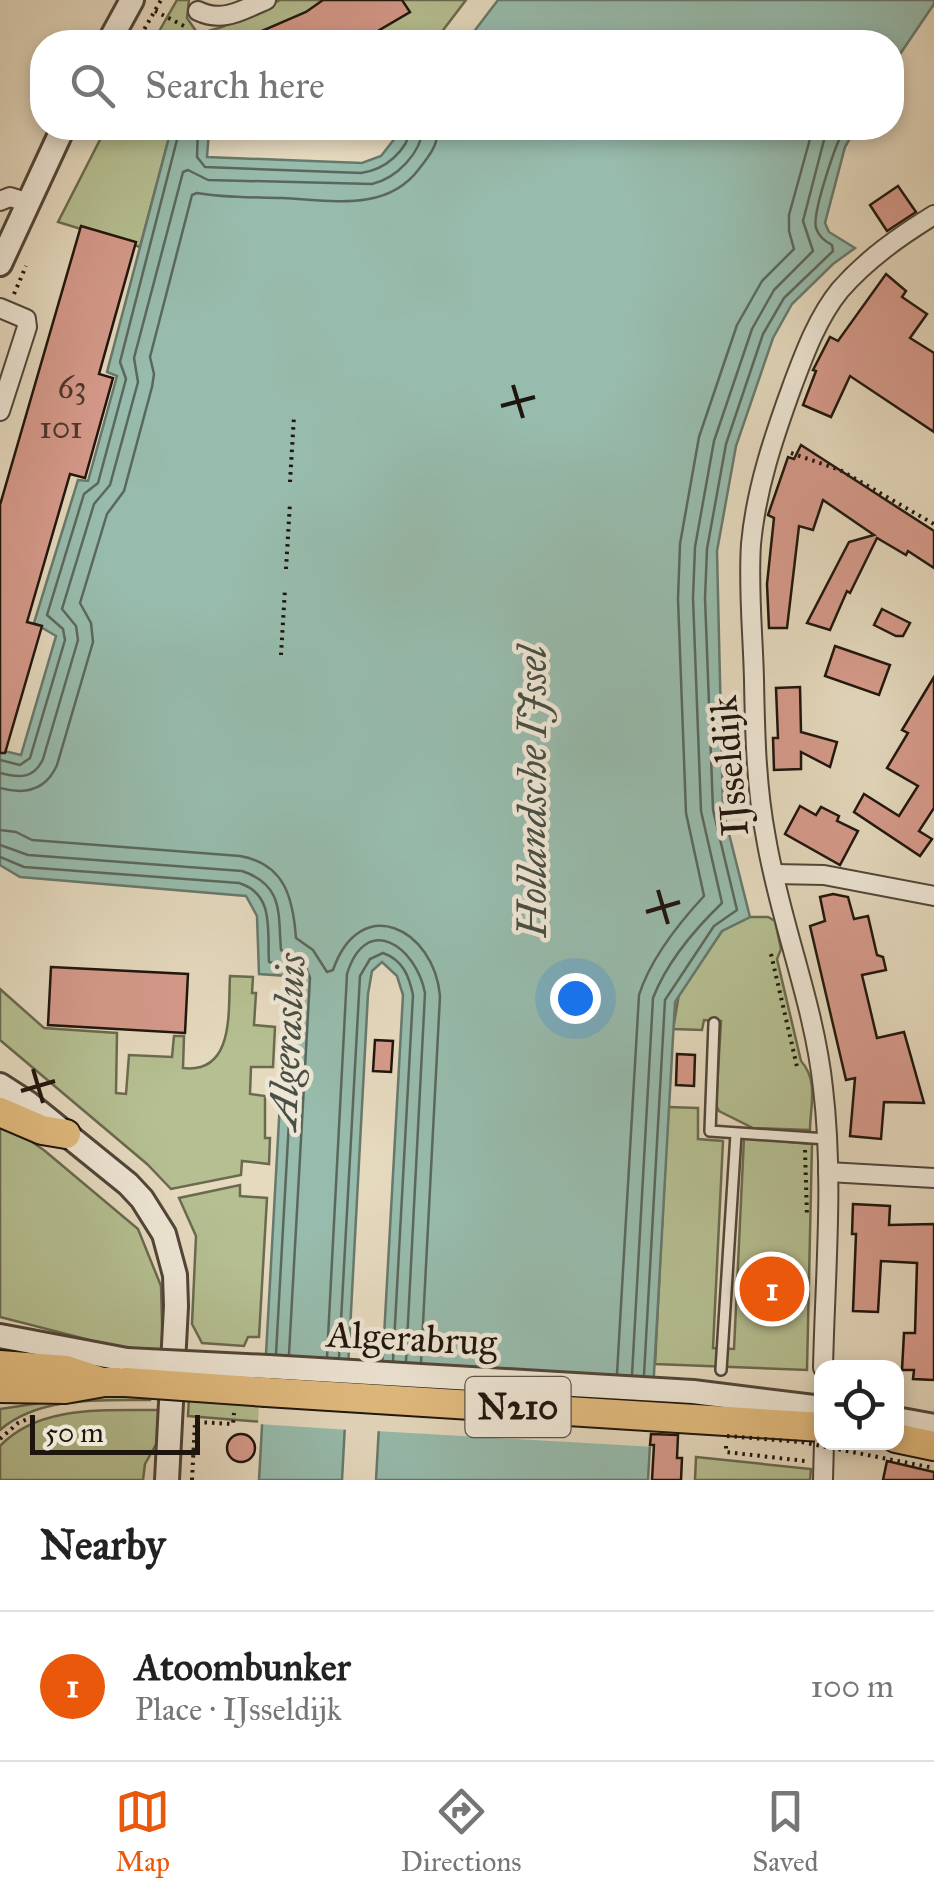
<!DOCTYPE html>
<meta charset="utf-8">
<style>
body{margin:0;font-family:"IM FELL Great Primer",serif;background:#f6f6f6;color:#222}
.controls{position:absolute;right:30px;bottom:30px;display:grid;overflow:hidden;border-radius:20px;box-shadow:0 5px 15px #0003}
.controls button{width:90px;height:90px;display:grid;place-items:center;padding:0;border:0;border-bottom:2px solid #e0e0e0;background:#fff;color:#222;font:50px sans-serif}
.scale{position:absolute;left:30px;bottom:25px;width:170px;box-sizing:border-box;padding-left:10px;border:5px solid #1e150d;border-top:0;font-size:28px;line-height:35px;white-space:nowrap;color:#1e150d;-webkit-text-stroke:8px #eee6d5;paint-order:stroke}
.you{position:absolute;left:575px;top:998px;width:35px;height:35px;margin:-25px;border:8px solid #fff;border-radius:50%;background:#1a73e8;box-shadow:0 0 0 15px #1a73e833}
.badge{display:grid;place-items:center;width:65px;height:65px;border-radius:50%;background:#ea580c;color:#fff;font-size:32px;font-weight:700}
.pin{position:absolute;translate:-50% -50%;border:5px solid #fff;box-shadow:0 2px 10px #0006}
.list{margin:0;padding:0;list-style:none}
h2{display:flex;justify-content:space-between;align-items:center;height:130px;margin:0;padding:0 40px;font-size:42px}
h2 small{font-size:32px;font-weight:400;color:#767676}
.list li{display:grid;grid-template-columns:65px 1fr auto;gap:30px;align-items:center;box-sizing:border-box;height:150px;padding:0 40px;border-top:2px solid #e0e0e0}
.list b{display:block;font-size:38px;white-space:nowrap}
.list p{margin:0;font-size:32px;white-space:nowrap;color:#767676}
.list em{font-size:32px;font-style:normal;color:#767676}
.icon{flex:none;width:55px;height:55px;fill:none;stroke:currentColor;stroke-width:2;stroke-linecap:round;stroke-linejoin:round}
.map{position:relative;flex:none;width:934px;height:1480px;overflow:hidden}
.search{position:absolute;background:#fff;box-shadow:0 5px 15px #0003;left:30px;right:30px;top:30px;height:110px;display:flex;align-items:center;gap:25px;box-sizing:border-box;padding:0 35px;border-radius:40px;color:#767676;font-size:38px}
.sheet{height:280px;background:#fff}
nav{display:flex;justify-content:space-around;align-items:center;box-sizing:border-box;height:140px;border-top:2px solid #e0e0e0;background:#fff;font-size:28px;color:#767676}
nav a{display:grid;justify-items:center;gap:5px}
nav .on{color:#ea580c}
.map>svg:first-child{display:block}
.green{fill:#b5bf91;stroke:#6a6a4f;stroke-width:2.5}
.water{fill:#97bbac;stroke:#67796c;stroke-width:2.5}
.pier{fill:#e5d9be}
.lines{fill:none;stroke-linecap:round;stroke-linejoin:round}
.shore{stroke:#5a685c;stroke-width:2.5}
.building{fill:#d69a8b;stroke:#1e150d;stroke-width:2.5}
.service-casing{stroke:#504639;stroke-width:14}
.minor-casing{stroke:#504639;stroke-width:22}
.tertiary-casing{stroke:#504639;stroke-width:28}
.primary-casing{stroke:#1e150d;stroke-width:32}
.path{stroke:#1e150d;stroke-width:4;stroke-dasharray:2.5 5;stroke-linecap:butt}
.service{stroke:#eee6d5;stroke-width:9}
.minor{stroke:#eee6d5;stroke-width:18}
.tertiary{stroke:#eee6d5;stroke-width:22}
.primary{stroke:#e2bc7f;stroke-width:28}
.tertiary-bridge-casing{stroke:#504639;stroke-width:28;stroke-linecap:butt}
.primary-bridge-casing{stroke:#1e150d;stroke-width:32;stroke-linecap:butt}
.path-bridge{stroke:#1e150d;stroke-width:4;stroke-dasharray:2.5 5;stroke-linecap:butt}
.tertiary-bridge{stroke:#eee6d5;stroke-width:22}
.primary-bridge{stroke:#e2bc7f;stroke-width:28}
.ticks{fill:none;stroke:#1e150d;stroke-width:4}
.labels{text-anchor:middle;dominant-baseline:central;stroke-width:9;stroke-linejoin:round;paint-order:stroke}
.number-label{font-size:32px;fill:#4c362c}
.shield{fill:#eee6d5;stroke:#5c5449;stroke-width:2.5}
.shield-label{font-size:35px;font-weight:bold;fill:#1e150d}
.street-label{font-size:38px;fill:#1e150d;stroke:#eee6d5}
.water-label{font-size:40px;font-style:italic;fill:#484f45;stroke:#eee6d5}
</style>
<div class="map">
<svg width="934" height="1480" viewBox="0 0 934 1480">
<rect width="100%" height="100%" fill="#e5d9be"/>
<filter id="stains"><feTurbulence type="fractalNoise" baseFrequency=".002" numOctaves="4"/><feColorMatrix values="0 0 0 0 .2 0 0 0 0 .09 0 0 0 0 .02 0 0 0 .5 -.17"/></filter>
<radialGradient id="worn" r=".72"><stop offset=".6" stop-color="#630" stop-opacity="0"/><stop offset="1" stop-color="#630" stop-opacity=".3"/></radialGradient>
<g class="green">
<path d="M177,0h12l-2,18 11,16 24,-7 58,-27h186l-32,42h-281z"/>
<path d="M106,128h266l-8,10 -193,-8 -31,117 -82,-25z"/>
<path d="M750,917h18l7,4 6,28 -4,10 24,102c18,20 9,46 9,69l-57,-2 -34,-17 -3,-5 5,-85 -17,-1 -2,10 -29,-1 6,-35 43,-63z"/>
<path d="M230,976l23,1 -1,16h4l-2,32 21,2 -2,40h-22l-1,27 15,2v42h5l-1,26 -27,-3 -1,14 -70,14 -24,-25 -147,-124v-51l44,39 73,5 -1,60 10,1 3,-39 43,2 2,-21h10l-1,32c52,6 45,-58 47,-92z"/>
<path d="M668,1107l30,1v31l25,2 -10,207 21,1 10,-211 68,6 -5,226 -152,-6z"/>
<path d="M0,1119l45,32 93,78 23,57 2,73 -163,-42z"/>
<path d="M240,1185v11l27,2 -8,139h-11l-4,9 -42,-3 -10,-19 4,-88 -17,-38z"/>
<path d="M191,1357l75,1 -3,64 -75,-6z"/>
<path d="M150,1396v4c-48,0 -111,-4 -150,30v-21l80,-12z"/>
<path d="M160,1410l-2,31 -13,23 -2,16h-143v-34c40,-42 106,-35 160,-36z"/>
<path d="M696,1457l115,12 -1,11h-115z"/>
</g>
<g class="water">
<path d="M498,0h436v4l-42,62v-24h-426z"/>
<path d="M403,128h453l-11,19 -20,76 4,9 26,16 -22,16 -41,40 -19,34 -37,108 -19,105 6,259 27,107 -28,14 -47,71 -27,478h-272l27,-485 -6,-19 -15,-14 -10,9 -4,23 -26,486h-83l28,-504 -28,-2 -2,-58 -11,-20 -226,-19 -20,-12v-115l21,5 35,-119 -22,-13 44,-143 10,1 29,-105 -10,-4 64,-242 38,1 -2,26 155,6 19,-7z"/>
</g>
<g class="pier">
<path d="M261,1357l93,5 -4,68 -92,-6z"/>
<path d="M378,1363l281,16 -4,68 -280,-16z"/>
</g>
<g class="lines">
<g class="shore">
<path d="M198,128l-1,29 8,10 156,6c24,-3 46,-22 50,-45"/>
<path d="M0,760l20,5 10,-7 35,-118 -2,-11 -16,-14 37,-121 14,-11 28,-104 -6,-17 60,-234"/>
<path d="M0,773c19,5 34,6 43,-14l35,-119 -2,-14 -14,-17 32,-105 16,-19 28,-103 -4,-24 49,-186 5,-2 20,10 164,4c25,-6 49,-31 51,-56"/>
<path d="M0,788c25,7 46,2 57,-23l36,-123 -2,-19 -11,-20 27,-89 17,-23 28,-104 2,-13 -4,-17 42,-162 5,-2c27,5 57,4 85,5 48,2 104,15 137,-29 11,-14 19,-24 19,-41"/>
<path d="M0,830l16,2 16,8 208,16c45,8 53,42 56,82l17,12 14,22 6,-2c27,-78 101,-42 107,26l-19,366"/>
<path d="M0,845l28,10 214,16c42,14 36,43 39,79l22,10 7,18 -21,376"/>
<path d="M0,857l24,10 215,16c36,11 28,48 30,79l22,5 6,11 -21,376"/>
<path d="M327,1357l20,-383c19,-62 69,-28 78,19l-19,368"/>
<path d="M339,1357l21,-381 10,-17 13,-6c20,7 26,23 30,42l-20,366"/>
<path d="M617,1374l22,-379c11,-35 41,-73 65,-99l-18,-83 -8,-214 2,-55 19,-107 38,-112 25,-44 32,-32 -5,-18v-16l24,-87"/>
<path d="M632,1375l21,-377c14,-36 43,-70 69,-95l-21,-92 -8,-213 2,-51 19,-106 38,-112 22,-39 39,-39 -10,-30 21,-81 6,-12"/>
<path d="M644,1375l21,-375 49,-74 23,-16 -24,-100 -8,-212 2,-49 19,-105 37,-110 21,-36 49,-47 -1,-6c-7,-4 -13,-8 -16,-17 -4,-15 20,-86 29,-100"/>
</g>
</g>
<g class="building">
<path d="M323,0h79l8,12 -51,30h-123l70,-30z"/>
<path d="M898,186l18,26 -29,19 -17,-26z"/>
<path d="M81,226l55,16 -37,132 14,4 -28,100 -15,-4 -43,148 15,4 -37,127h-5v-248z"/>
<path d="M886,274l20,17 -4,6 25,17 -17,24 24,15v79l-84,-56 -19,41 -28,-12 13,-34 -3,-1 17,-33 8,4z"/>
<path d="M801,445l133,86v37l-26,-17 -2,4 -29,-17 -27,55 -3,-2 -17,39 -23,-7 42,-81 25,-7 -51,-35 -10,30 -14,-4 -12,102h-18l-2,-44 7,-66 -6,-3 20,-58 6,2z"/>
<path d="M882,609l28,14 -7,13h-7l-22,-11z"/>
<path d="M835,646l55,19 -11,30 -54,-19z"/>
<path d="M934,677v131l-15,23 13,8 -12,17 -66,-44 10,-18 35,22 19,-30 -31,-18 21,-35 -6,-3z"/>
<path d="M800,687l1,45 36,10 -7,25 -29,-15v17l-27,1 -1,-32h5l-2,-50z"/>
<path d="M800,806l16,9 5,-8 18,9 -2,5 21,10 -18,34 -55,-31z"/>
<path d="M833,894l15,3 6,22 14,-3 9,39 6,2 3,13 -24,5 15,63 27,-6 20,71 -40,-1 -3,37 -31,-3 5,-58 -9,2 -36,-154 15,-5 -5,-24z"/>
<path d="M51,967l137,7 -3,59 -137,-8z"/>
<path d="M375,1040l18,1 -2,31 -18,-1z"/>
<path d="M677,1054l18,1 -1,31 -18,-1z"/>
<path d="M853,1204l37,2 -1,19 45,-1v156l-21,-1 1,-9h-12l2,-37h11l2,-70 -36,-2 -3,51 -25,-1 3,-77h-4z"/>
<path d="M651,1434l27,1 -1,23h5l-1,22h-29l2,-35h-4z"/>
<circle cx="241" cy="1448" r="14"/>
<path d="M887,1461l47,11v8h-51z"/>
</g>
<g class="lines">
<defs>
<g id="service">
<path d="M714,1023l-4,108 117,8"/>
<path d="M721,1370l15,-236"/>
</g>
<g id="minor">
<path d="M198,11c25,12 44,-1 68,-11"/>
<path d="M0,201l10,-4 16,5"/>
<path d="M0,308l26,11 1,8 -27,84"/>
<path d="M775,874l49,1 110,21"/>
<path d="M828,1172l106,6"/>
<path d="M823,1368c2,-93 11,-188 0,-280 -9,-85 -43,-166 -57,-250 -10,-52 -11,-105 -12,-158 -1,-45 -6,-91 -3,-136 5,-55 23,-108 42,-160 12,-32 25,-67 47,-94 27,-31 60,-54 94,-75"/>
<path d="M823,1480l1,-38"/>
</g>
<g id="tertiary">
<path d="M109,42l23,-42"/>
<path d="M0,264l63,-136"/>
<path d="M0,1085l28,18 100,81 14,15 22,35 11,41 1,31 -9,174"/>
<path d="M0,1336l127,24"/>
<path d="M268,1367l425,25 129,16"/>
<path d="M896,1419l38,7"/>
</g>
<g id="primary">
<path d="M0,1112l42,18 24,4"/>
<path d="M0,1365l66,5 36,12"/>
<path d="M0,1388l65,1 39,-7h22"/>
<path d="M266,1392l556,35"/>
<path d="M896,1438l38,8"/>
</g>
</defs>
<use href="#service" class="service-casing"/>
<use href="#minor" class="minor-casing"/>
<use href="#tertiary" class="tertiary-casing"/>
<use href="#primary" class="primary-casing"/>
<g class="path">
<path d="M155,11l31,16"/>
<path d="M137,42l24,-42"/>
<path d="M14,294l12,-28"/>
<path d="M791,453l49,17 94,54"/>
<path d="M290,482l4,-66"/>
<path d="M286,569l4,-66"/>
<path d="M281,655l4,-66"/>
<path d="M771,954l27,117"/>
<path d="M805,1150l2,66"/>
<path d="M197,1422l36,2 1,-11"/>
<path d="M0,1439l18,-16 19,-8"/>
<path d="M726,1446v6l79,9"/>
<path d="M192,1480l3,-58"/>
</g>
<use href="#service" class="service"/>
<use href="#minor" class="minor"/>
<use href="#tertiary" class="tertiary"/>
<use href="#primary" class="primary"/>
<defs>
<path id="tertiary-bridge" d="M127,1360l141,7"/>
<path id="primary-bridge" d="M126,1382l140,10"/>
</defs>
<use href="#tertiary-bridge" class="tertiary-bridge-casing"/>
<use href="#primary-bridge" class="primary-bridge-casing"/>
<path class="path-bridge" d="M727,1436l74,6 133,26"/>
<use href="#tertiary-bridge" class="tertiary-bridge"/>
<use href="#primary-bridge" class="primary-bridge"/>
</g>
<path class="ticks" d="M513,385l10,33M501,406l34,-9M658,890l10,34M646,912l34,-10M33,1069l10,34M21,1091l34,-10"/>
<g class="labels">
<g class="number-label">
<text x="72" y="387">63</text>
<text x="61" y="427">101</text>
</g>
<rect class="shield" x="465.5" y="1377" width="105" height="60" rx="8"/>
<g class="shield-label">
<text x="518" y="1407">N210</text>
</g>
<g class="street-label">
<text transform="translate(729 766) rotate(-95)">IJsseldijk</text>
<text transform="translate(412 1338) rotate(3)">Algerabrug</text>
</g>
<g class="water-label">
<text transform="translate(532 792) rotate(-90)">Hollandsche IJssel</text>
<text transform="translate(287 1041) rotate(-87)">Algerasluis</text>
</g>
</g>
<rect width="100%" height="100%" filter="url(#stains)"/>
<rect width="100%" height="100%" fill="url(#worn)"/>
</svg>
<div class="controls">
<button><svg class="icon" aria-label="locate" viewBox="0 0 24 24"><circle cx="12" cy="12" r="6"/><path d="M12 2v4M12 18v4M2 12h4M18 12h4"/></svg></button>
</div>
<div class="scale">50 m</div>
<div class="you"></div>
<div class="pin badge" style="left:772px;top:1289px">1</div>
<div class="search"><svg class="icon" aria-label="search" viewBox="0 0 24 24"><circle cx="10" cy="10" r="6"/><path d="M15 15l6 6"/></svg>Search here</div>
</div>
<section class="sheet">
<h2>Nearby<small></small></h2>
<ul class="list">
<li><span class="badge">1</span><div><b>Atoombunker</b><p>Place · IJsseldijk</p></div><em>100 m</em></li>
</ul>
</section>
<nav>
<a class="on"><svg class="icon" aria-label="map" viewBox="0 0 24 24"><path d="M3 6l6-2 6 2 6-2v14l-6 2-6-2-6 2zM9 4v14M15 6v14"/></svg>Map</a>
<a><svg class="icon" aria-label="directions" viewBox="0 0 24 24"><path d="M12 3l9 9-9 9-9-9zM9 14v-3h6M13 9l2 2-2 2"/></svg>Directions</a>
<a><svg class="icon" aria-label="saved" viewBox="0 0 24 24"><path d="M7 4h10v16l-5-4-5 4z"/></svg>Saved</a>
</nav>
